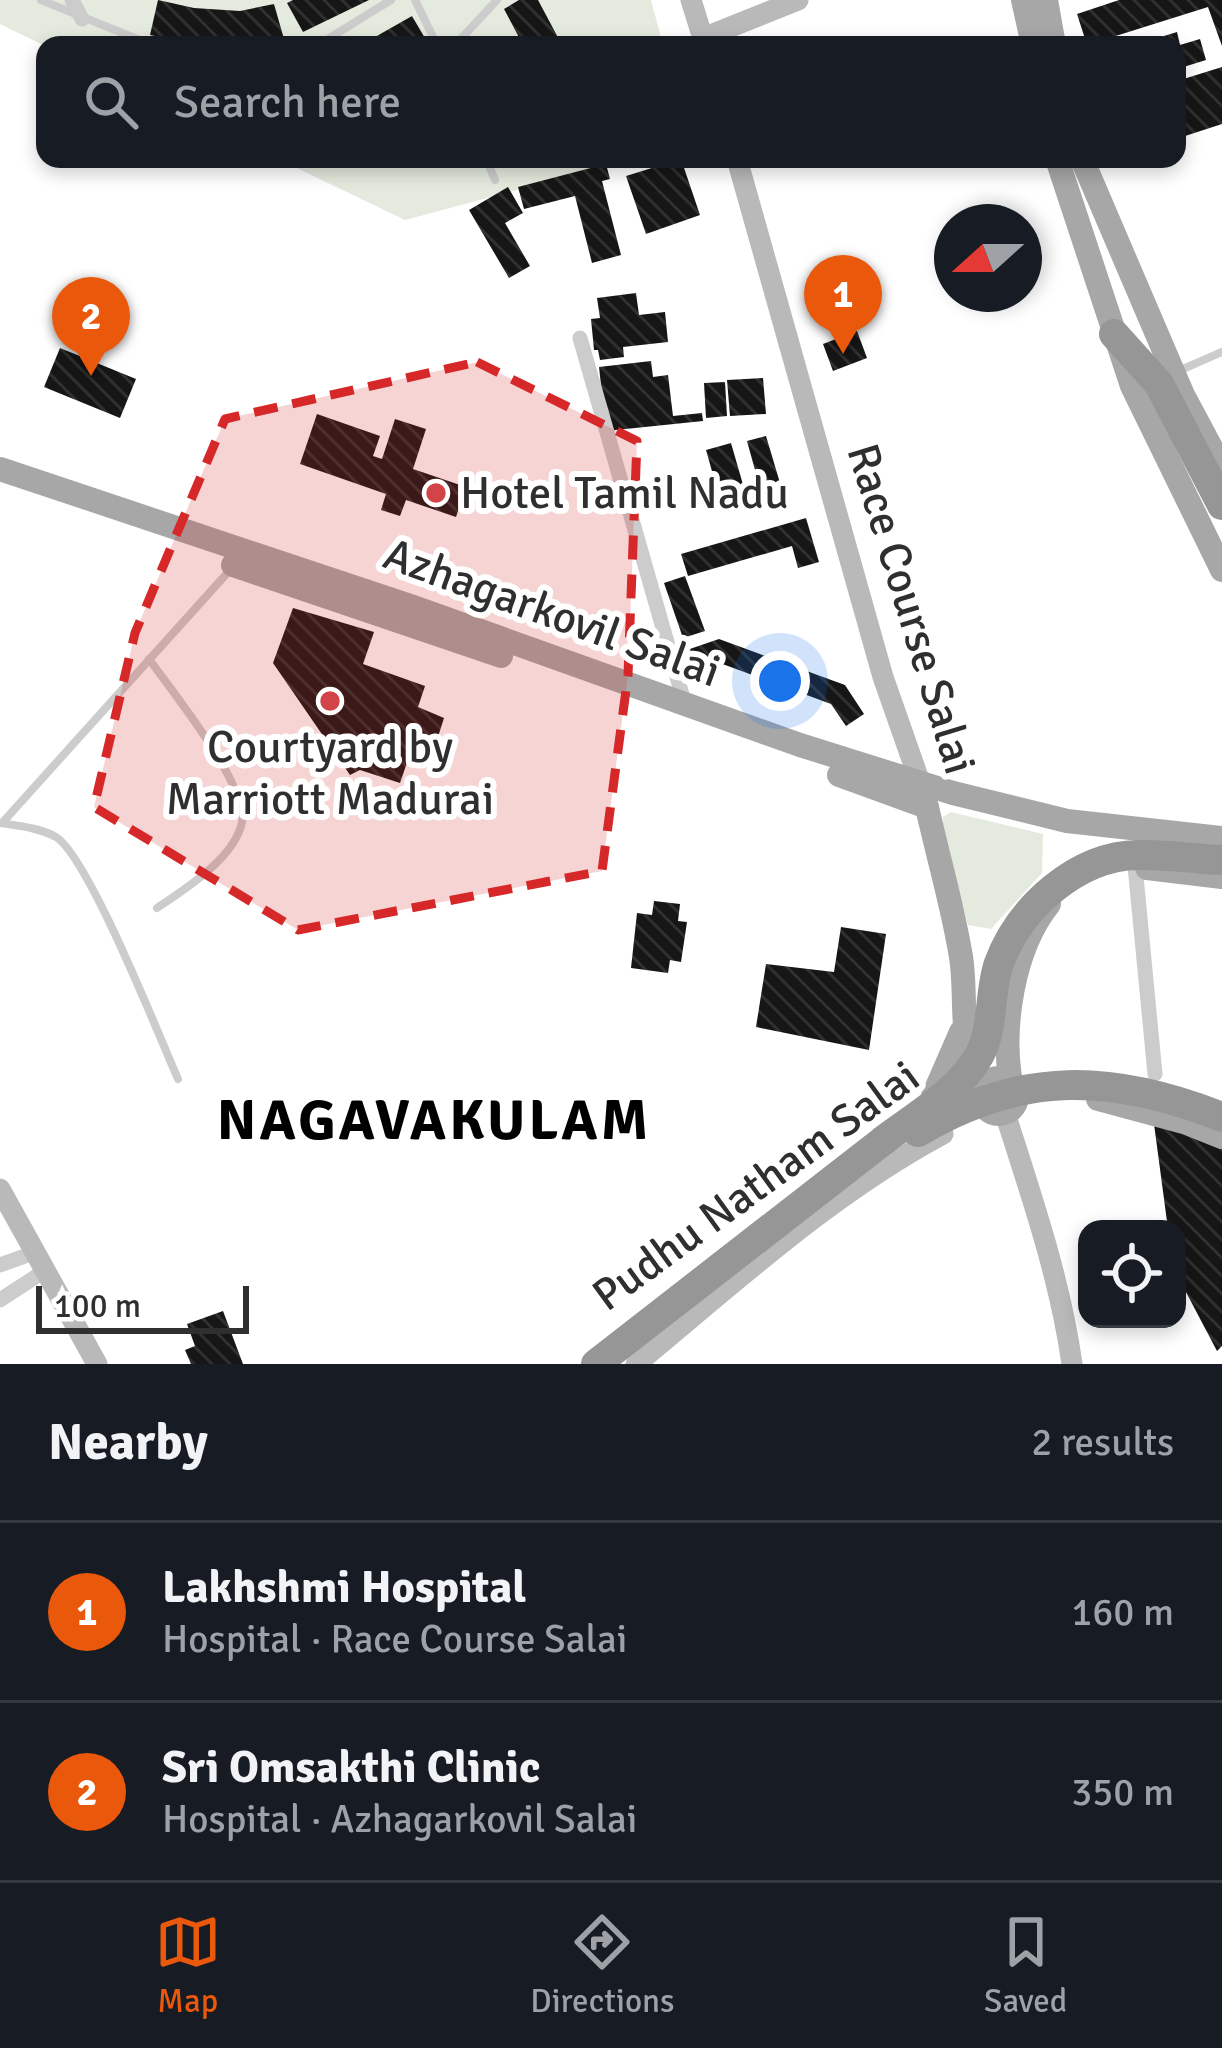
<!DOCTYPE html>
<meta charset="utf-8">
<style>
body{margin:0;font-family:Signika,sans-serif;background:#20242c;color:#f1f3f6}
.controls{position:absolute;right:36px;bottom:36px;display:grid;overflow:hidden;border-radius:24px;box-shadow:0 6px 18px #0003}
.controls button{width:108px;height:108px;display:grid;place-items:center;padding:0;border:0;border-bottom:3px solid #363941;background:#171b24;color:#f1f3f6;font:60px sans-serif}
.compass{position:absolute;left:934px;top:204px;width:108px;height:108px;border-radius:50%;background:#171b24;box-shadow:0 6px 18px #0003;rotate:249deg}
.scale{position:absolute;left:36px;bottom:30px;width:213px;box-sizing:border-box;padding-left:12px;border:6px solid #2f2f2f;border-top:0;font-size:33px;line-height:42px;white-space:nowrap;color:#2f2f2f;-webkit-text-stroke:9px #fff;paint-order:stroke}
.you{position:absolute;left:780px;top:681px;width:42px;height:42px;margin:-30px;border:9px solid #fff;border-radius:50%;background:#1a73e8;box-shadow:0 0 0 18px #1a73e833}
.badge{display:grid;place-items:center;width:78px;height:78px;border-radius:50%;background:#ea580c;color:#fff;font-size:39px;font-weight:700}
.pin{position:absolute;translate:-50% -99px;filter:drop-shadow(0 3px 6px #0008)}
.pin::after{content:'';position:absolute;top:63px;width:42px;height:36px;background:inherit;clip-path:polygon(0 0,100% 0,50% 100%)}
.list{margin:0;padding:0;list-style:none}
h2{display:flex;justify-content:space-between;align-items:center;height:156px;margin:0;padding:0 48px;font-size:51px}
h2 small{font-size:39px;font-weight:400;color:#9ea1a6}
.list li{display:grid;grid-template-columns:78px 1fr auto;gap:36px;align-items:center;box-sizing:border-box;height:180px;padding:0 48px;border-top:3px solid #363941}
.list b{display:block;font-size:45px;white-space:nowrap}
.list p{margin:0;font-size:39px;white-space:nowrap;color:#9ea1a6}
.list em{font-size:39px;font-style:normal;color:#9ea1a6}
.icon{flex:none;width:66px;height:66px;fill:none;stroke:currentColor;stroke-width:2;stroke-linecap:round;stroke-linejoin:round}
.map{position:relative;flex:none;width:1222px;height:1364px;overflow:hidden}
.search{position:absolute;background:#171b24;box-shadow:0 6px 18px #0003;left:36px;right:36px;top:36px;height:132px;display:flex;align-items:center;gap:30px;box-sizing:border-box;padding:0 42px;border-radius:24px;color:#9ea1a6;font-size:45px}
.sheet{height:516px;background:#171b24}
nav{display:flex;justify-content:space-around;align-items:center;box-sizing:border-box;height:168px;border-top:3px solid #363941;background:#171b24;font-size:33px;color:#9ea1a6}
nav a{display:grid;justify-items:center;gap:6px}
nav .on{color:#ea580c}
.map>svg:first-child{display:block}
.green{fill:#e4eade}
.building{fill:url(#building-back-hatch)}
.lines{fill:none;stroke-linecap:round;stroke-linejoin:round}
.lane{stroke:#ccc;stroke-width:8}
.street{stroke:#ccc;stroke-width:15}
.secondary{stroke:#b9b9b9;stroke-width:21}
.primary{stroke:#a7a7a7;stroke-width:24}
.highway{stroke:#969696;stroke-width:30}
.highway-bridge{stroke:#969696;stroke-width:30}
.marked{fill:#d62828;fill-opacity:0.2;stroke:#d62828;stroke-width:9;stroke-dasharray:24 15;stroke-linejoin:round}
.poi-dot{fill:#d34449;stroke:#fff;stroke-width:4.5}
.labels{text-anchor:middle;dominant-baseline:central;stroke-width:12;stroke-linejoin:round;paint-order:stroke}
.poi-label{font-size:45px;fill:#2f2f2f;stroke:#fff;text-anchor:start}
.street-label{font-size:45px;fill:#2f2f2f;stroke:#fff}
.district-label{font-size:57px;font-weight:bold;letter-spacing:3px;fill:#000;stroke:#fff}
</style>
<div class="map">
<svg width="1222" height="1364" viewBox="0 0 1222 1364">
<defs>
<pattern id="building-back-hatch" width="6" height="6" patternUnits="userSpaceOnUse" patternTransform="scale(3)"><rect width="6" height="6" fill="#161616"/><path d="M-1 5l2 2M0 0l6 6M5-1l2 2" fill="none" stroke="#303030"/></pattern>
</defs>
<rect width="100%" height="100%" fill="#fff"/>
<g class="green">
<path d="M0,0h651l12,45 -618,1 -45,-22z"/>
<path d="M278,159h356l-229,61z"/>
<path d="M951,812l92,22 -1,39 -51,56 -23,-4 -26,-92 1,-16z"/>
</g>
<g class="building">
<path d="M158,0l36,8 46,3 34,-7 10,35 -38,6h-48l-48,-10z"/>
<path d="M293,0h76l-66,32 -16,-29z"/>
<path d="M519,0h19l24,45h-39l-19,-36z"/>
<path d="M1119,0h103v46l-14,-39 -121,38 -10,-31z"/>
<path d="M412,16l17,29h-68z"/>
<path d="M1177,32l3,13 20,-6 6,21 -29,9 2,-24h-12l-3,-9z"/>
<path d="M1222,67v57l-40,13 -5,-2v-54z"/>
<path d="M681,159l19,56 -54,19 -20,-58z"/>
<path d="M606,164l4,15 -8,2 19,74 -29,8 -17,-67 -51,13 -6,-22z"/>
<path d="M508,187l15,26 -18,10 25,43 -21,12 -40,-68z"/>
<path d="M636,293l3,22 26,-3 3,30 -45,5 1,10 -24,3 -2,-10h-4l-3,-31 9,-1 -3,-20z"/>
<path d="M857,331l10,27 -34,13 -10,-27z"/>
<path d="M60,348l76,31 -16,39 -76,-31z"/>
<path d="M651,361l2,16 15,-2 5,41 29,-3 1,8 -97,10 -7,-64z"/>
<path d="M763,378l3,36 -36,2 -3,-36z"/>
<path d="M725,382l2,34 -21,2 -2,-35z"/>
<path d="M317,414l63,22 -7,20 9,3 13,-40 31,10 -13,40 53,18 -10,30 -50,-17 -6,16 -19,-6 5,-16 -86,-30z"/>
<path d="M766,436l17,57 -20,6 -16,-58z"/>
<path d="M731,443l13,45 -25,8 -13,-46z"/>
<path d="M806,518l13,44 -21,6 -6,-22 -104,30 -7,-22z"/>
<path d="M685,576l20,55 -22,7 -19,-55z"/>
<path d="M293,608l81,24 -11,32 62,22 -7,21 26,11 -7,22 6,2 -6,18 -26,-9 -11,32 -40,-13 -10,5 -77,-112z"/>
<path d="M719,639l126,46 19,29 -18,12 -15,-22 -114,-42 -29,10 -7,-20z"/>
<path d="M654,901l26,3 -2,17 9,1 -6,40 -11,-2 -2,13 -37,-5 6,-55 15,2z"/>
<path d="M841,927l45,7 -17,116 -113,-23 10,-63 68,8z"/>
<path d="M1154,1124l68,22v200l-5,5 -40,-76v-46h-9z"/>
<path d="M223,1311l20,53h-52l-6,-14 10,-4 -8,-22z"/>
</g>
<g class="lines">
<g class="lane">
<path d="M41,0l111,45"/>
<path d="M415,0l22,45"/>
<path d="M318,45l73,-45"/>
<path d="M455,45l42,-45"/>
<path d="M486,159l9,21"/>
<path d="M1176,372l46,-20"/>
<path d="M149,659c23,32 99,126 93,163 -7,36 -58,68 -85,86"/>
<path d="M1,823c18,3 39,5 55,14 33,21 102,197 122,242"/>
<path d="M2,823l228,-253"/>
</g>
<g class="street">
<path d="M72,0l10,19"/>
<path d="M580,338l105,367"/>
<path d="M1135,866l20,208"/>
<path d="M0,1265l36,-13"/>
<path d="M0,1300l46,-30"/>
</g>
<g class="secondary">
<path d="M691,0l14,45"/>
<path d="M703,38l95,-38"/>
<path d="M737,159l146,518 40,114"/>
<path d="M1005,1113c26,82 55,165 67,251"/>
<path d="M0,1189l97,175"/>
<path d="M636,1364c98,-81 195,-170 307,-230"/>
</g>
<g class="primary">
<path d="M1023,0l10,45"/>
<path d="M1046,0l8,45"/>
<path d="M1057,159l75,227 90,184"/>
<path d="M1082,159l101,236 39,73"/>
<path d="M0,469l413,138 387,138 153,48 114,28 155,17"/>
<path d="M233,565l268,91"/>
<path d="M839,775l88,32"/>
<path d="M927,807c11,50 26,100 34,150 7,43 -5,93 24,129"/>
<path d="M1147,868l75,9"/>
<circle cx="999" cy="1096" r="18"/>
<path d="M1011,1083c-10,-56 2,-134 38,-179"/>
<path d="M933,1096l28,-64"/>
<path d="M1098,1099l89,24 35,14"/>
</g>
<g class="highway">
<path d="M1114,334l45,50 63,121"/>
<path d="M596,1364l288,-224"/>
</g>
<g class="highway-bridge">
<path d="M918,1132c104,-62 195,-58 304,-15"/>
<path d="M884,1140c33,-25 76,-49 96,-86 14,-27 9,-63 19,-91 21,-56 78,-107 139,-108 28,-1 57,4 84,5"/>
</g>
</g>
<path class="marked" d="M477,362l160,79 -9,234 -26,196 -304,59 -204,-123 41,-174 90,-214z"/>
<g class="poi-dot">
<circle cx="436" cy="493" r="12"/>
<circle cx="330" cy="701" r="12"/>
</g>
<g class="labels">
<g class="poi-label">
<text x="460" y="493">Hotel Tamil Nadu</text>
<text x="330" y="747" text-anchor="middle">Courtyard by<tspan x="330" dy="52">Marriott Madurai</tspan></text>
</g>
<g class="street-label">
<text transform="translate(911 609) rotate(73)">Race Course Salai</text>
<text transform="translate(552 613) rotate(20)">Azhagarkovil Salai</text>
<text transform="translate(756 1186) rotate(-36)">Pudhu Natham Salai</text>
</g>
<g class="district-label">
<text x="434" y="1120">NAGAVAKULAM</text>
</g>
</g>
</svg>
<div class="controls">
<button><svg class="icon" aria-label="locate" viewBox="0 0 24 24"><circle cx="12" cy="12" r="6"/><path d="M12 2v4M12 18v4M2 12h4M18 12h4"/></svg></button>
</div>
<svg class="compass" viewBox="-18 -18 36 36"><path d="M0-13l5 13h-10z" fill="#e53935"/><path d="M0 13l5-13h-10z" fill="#9ea1a6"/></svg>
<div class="scale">100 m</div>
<div class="you"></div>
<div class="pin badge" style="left:843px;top:354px">1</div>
<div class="pin badge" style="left:91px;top:376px">2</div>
<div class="search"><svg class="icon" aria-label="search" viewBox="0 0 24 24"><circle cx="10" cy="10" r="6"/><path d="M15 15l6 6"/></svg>Search here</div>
</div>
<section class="sheet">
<h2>Nearby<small>2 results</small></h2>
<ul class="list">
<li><span class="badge">1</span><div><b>Lakhshmi Hospital</b><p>Hospital · Race Course Salai</p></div><em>160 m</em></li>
<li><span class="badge">2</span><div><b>Sri Omsakthi Clinic</b><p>Hospital · Azhagarkovil Salai</p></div><em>350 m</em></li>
</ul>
</section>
<nav>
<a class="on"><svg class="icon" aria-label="map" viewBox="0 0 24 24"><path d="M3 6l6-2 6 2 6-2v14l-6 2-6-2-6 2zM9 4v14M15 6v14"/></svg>Map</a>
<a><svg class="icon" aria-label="directions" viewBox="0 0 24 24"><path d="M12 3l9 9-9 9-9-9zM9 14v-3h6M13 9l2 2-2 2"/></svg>Directions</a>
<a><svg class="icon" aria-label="saved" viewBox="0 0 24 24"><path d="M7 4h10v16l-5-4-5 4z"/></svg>Saved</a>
</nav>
